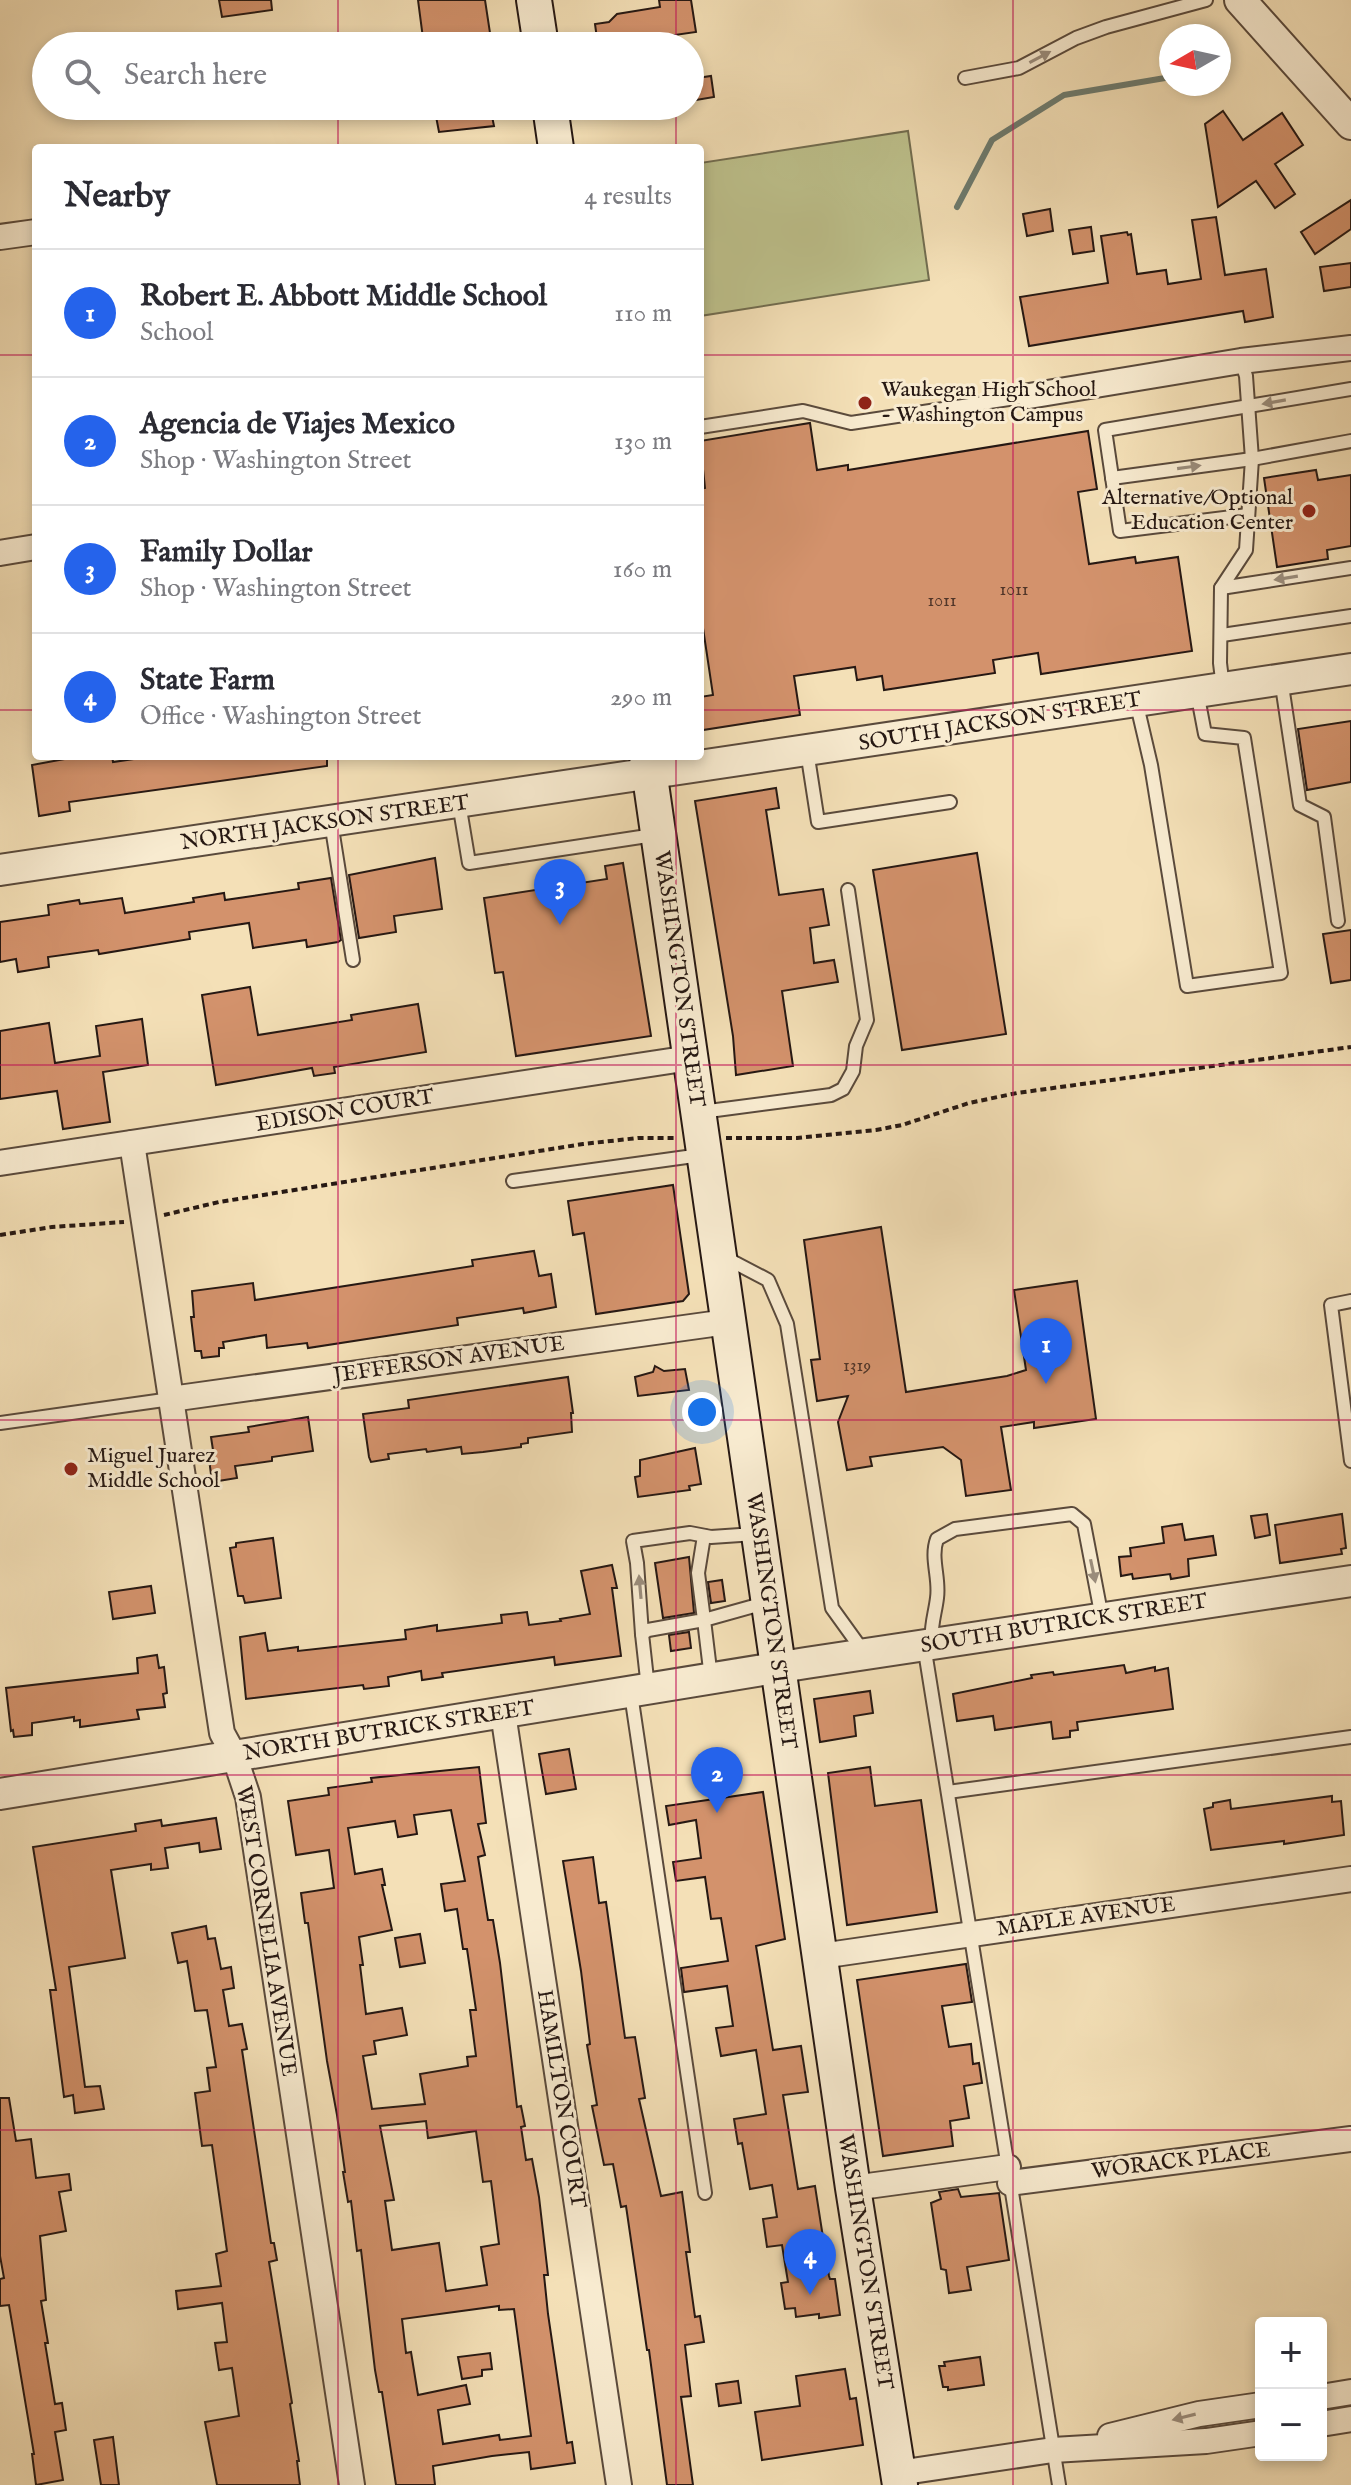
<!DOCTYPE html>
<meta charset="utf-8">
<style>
body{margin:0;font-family:"IM FELL English",serif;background:#f2f2f3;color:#2b2b33}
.controls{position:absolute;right:24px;bottom:24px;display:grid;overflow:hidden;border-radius:8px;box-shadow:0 4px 12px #0003}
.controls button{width:72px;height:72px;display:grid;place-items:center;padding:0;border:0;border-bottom:2px solid #e1e1e2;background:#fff;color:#2b2b33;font:40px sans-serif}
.compass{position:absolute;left:1159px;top:24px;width:72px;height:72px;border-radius:50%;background:#fff;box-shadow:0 4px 12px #0003;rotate:261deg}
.you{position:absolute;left:702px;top:1412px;width:28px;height:28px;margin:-20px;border:6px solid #fff;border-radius:50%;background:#1a73e8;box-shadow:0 0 0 12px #1a73e833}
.badge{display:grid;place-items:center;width:52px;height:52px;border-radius:50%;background:#2563eb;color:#fff;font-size:26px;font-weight:700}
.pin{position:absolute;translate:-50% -66px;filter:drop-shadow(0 2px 4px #0008)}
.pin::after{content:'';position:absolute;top:42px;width:28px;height:24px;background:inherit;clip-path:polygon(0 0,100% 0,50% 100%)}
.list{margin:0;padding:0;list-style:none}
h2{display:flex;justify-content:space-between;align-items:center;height:104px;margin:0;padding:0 32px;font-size:34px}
h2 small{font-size:26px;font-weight:400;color:#7c7c81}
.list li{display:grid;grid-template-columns:52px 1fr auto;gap:24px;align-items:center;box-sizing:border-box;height:128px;padding:0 32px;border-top:2px solid #e1e1e2}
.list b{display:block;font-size:30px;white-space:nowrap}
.list p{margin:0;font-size:26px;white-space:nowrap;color:#7c7c81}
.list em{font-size:26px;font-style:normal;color:#7c7c81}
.icon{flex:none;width:44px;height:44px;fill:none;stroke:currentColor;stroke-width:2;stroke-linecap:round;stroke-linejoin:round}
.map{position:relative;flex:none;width:1351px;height:2485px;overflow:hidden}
.search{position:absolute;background:#fff;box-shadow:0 4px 12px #0003;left:32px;top:32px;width:672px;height:88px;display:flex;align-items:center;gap:20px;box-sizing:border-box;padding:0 28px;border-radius:44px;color:#7c7c81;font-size:30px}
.panel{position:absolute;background:#fff;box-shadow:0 4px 12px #0003;left:32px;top:144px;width:672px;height:616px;border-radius:8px}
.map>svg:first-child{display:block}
.green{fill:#bec28d;stroke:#726d50;stroke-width:2}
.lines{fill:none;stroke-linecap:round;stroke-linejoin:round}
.stream{stroke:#6d7b6f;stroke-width:6}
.building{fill:#d3926c;stroke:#261813;stroke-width:2;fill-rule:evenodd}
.service-casing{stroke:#5a4a3c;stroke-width:16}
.minor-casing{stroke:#5a4a3c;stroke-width:28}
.tertiary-casing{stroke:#5a4a3c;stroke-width:34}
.secondary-casing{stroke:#261813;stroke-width:38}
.path{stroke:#261813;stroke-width:4;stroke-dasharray:6 4;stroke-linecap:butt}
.service{stroke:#f8ebd0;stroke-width:12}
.minor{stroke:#f8ebd0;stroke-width:24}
.tertiary{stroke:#f8ebd0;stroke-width:30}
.secondary{stroke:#f8ebd0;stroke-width:34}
.oneway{fill:#9a8c7b}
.grid{fill:none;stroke:#c2185b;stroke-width:2;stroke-opacity:0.55}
.poi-dot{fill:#8f2418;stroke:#f8ebd0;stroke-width:3}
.labels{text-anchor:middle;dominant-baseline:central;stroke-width:6;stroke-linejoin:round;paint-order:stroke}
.number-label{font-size:18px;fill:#513629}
.poi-label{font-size:22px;fill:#261813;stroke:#f8ebd0;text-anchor:start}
.street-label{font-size:22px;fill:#261813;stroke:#f8ebd0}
</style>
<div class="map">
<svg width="1351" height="2485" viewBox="0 0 1351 2485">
<rect width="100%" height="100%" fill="#f4e0b7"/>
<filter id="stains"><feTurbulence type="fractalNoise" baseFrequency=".0025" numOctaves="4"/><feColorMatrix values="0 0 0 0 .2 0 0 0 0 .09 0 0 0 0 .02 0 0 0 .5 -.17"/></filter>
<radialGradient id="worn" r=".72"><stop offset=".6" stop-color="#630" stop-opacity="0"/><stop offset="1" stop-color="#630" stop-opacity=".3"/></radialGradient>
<path class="green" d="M908,131l21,149 -229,36v-153z"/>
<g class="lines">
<path class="stream" d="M957,207l35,-67 72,-45 107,-18"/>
</g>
<g class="building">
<path d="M219,0h52l1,10 -50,7z"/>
<path d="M418,0h67l7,46h-68z"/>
<path d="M659,0h32l5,32 -98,14 -3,-22 14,-2 8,-8 43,-7z"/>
<path d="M711,76l3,21 -24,4v-22z"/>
<path d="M434,106h56l4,20 -55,6z"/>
<path d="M1223,111l20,29 39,-27 21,32 -28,19 20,30 -20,14 -19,-27 -38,26 -13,-83z"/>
<path d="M1351,200v29l-36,25 -14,-22z"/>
<path d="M1050,209l3,22 -26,5 -4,-22z"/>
<path d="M1216,217l9,58 41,-6 7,48 -28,5 -2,-11 -214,35 -9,-49 88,-14 -7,-47 26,-4 1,3 3,-1 6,40 29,-4 2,14 33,-5 -9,-59z"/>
<path d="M1091,227l3,24 -21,3 -4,-24z"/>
<path d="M1351,263v24l-27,4 -4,-24z"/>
<path d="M810,423l7,47 31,-5v5l240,-39 9,58 -19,3 11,72 46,-7 1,6 42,-6 14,94 -151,23 -3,-21 -45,7 2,13 -111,17 -2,-14 -25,4 -2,-13 -61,9 6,39 -97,15 -3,-33 13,-2 -10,-67 -3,1v-140l5,-1 -5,-47z"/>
<path d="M1316,470l2,10 33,-5v71l-24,4 1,9 -51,8 -13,-89z"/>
<path d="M1351,721v61l-44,8 -9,-61z"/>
<path d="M81,756h31l1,6 41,-6h173v10l-258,36 1,9 -31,5 -7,-51z"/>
<path d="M776,788l3,20 -13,2 13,85 44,-6 6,36 -19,3 4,35 20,-3 4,22 -56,9 11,75 -57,9 -3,-39 -38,-235z"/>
<path d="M977,853l29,181 -104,16 -29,-180z"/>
<path d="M435,858l7,51 -48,7 2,16 -37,6 -10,-63z"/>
<path d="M623,863l28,173 -135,20 -13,-84 -8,1 -11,-75 123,-19 -2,-13z"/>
<path d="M331,878l10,62 -3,2 -31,5 -1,-7 -53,8 -4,-25 -60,9 1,7 -91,15 -1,-4 -50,7 1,10 -31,5 -2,-13 -16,3v-40l49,-7 -1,-10 31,-5 1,4 42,-6 3,15 69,-11 -1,-4 31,-5 1,7 74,-11 -1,-6z"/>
<path d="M1351,930v50l-20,3 -8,-49z"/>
<path d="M250,987l8,48 94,-15 -1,-5 67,-11 8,48 -92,15 1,6 -21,3 -2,-8 -96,17 -14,-90z"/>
<path d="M142,1019l6,46 -45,7 7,50 -47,7 -6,-38 -57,8v-68l49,-8 6,40 45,-7 -4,-30z"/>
<path d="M673,1185l16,109 -6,7 -87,13 -12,-81 -11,2 -5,-34z"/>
<path d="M881,1227l25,165 101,-16 19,-6 -12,-80 63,-9 19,138 -62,9v-6l-33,5 10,63 -45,6 -5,-36 -18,-13 -73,10 2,9 -25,4 -9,-48 10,-26 -31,5 -6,-41 9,-1 -16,-119z"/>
<path d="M534,1251l5,25 12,-2 5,33 -32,6 -1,-5 -66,10 1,7 -150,23 -1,-5 -40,5 -1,-13 -43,7 1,6h-5v8l-17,2 -1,-7h-6l-4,-34h3l-2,-26 61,-8 2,17 218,-34 -1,-6z"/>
<path d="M655,1366l9,5 21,-2 4,21 -51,6 -3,-19 18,-5z"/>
<path d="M568,1377l5,36h-2l1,19 -44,6v5l-7,1v3l-38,5 -21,2 -1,-7 -34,5 -1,-3 -38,5 1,5 -18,3 -2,-5 -6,-43 46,-6 -1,-8z"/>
<path d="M308,1417l5,34 -41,6v4l-37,5 2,12 -25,4 -4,-31 5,-1 -2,-13 38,-5 -1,-5z"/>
<path d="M695,1448l6,36 -12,2 1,4 -52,7 -3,-20 5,-1v-16z"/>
<path d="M1267,1514l3,21 -15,3 -4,-22z"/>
<path d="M1342,1514l4,34 -5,1 1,5 -62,9 -5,-38z"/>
<path d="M1182,1524l3,16 28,-4 3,19 -28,4 1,17 -18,3 -1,-5 -37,5 -1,-5 -11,2 -2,-19 12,-1 -1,-8 34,-5 -2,-16z"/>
<path d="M273,1538l8,60 -36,5 -2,-7h-5l-8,-48 6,-1v-4z"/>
<path d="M689,1557l5,56 -31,5 -8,-55z"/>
<path d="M612,1565l5,23h-5l9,68 -66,9 -1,-8 -112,16 1,4 -21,3 -1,-9 -33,6 1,9 -25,3 -1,-4 -117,14 -6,-62 25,-4 3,18 30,-4v4l108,-12 -1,-9 32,-5v6l65,-8 -1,-8 26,-3 2,13 32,-4 -1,-2 30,-5 -9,-43z"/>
<path d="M722,1580l3,21 -14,2 -3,-21z"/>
<path d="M151,1586l4,27 -42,6 -4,-27z"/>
<path d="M689,1632l2,16 -20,3 -2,-16z"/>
<path d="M157,1655l2,13 5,-1 3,26 -4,1 2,13 -28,3 2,9 -59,8v-7l-6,1v-4l-42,6v12l-18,2 -1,-7 -2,1 -5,-43 132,-15 -1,-15z"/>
<path d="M1124,1665l2,8 29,-6v4l13,-3 5,41 -96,13 1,8 -8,1v6l-17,2 -2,-17 -56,8 -2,-14 -36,5 -4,-27 79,-16 -1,-3 22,-3 1,3z"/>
<path d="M870,1691l3,22 -19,3 2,20 -36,6 -6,-43z"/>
<path d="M569,1749l7,40 -30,5 -7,-40z"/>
<path d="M479,1767l7,56 -8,1 7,31 -7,2 10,63h5l7,43 17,144 4,-1 4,20 -4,1 5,33 6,-1 7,38 9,78h-4l4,39 19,129 5,-1 3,21 -44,6 -2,-17 -37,4 -59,10 2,19h-39l-14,-93h-3l-4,-22 -14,-120 -4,1 -6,-50 -3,1 -5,-30h2l-8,-57 -10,-54 -19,-138h-3l-4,-30 33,-5 -5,-38 -33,5 -8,-54 41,-6 -1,-7 44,-6 -1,-4zM451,1810l14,71 -24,3 4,27 12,-2 6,40h4l9,61h-6l6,46 -9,1 1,9 -48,8 5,30 -53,5 -9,-53 13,-2 -2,-13 33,-6 -5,-27 -36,6 -6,-49h3l-4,-28 33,-7 -10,-45h3l-3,-16 -27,5 -7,-46 47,-7 3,16 19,-3 -3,-19zM426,2121l2,17 48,-7 7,51 8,-1 8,63 -18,3 6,38 -41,6 -7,-48 -47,7 -7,-49 9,-1 -14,-74zM499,2306v4l15,-1 17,127 -31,4 -1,-5 -56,9 -5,-34 32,-6 -4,-19 -48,10 -7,-43 -5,1 -4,-34z"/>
<path d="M870,1767l5,39 46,-6 16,112 -90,13 -19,-152z"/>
<path d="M763,1792l22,147 -29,7 17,104 28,-4 7,46 -25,3 15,94 17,-3 14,90 1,3h5l5,36 -21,3v-4l-23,3 -1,-9 -10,1 -4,-26 7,-1 -6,-37 -15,2 -4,-28 14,-2 -5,-32 -22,4 -8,-46 -4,1 -4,-25 32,-5 -10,-64 -35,6 -5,-28 17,-2 -6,-40 -43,6 -3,-24 47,-7 -7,-43 -10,1 -6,-42 -29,4 -3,-19 28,-4 -5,-38 -27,5 -3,-19z"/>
<path d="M1332,1796v6l9,-1 3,34 -60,9v-3l-73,9 -7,-41 9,-2v-4l17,-3 1,9z"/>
<path d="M216,1818l5,31 -21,3 -1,-9 -34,5 3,20 -17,2v-6l-40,6 14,88 -56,9 16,120 15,-1 4,23 -29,4 -2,-18 -9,2 -14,-107h6l-23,-143 103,-16 -1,-7 26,-4 1,6z"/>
<path d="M593,1857l6,46 7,-1 19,136 10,-1 10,61 -6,1 22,97 21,-4 8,60h-4l9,65 5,-1 4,26 -19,3 6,51 -10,1 12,88h-26l-18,-135h-2l-21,-144 -5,1 -8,-43 -9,1 -12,-59 5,-1 -10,-60 3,-1 -9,-73 -18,-110z"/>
<path d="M206,1926l2,13 7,-1 6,31 10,-2 3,21 -11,2 6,36 13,-2 5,25 -5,1 29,193h3l3,17 -8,2 23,141 -2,1 9,57h-2l3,24h-83l-12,-63 34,-6 -7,-48 -13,2 -4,-27 12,-1 -5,-39 -44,6 -2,-18 45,-5 -5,-32 11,-3 -15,-106 -10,1 -7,-53 15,-2 -3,-23 9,-1 -9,-57 -12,1 -8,-50 -9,2 -6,-30z"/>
<path d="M420,1934l5,29 -25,4 -5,-29z"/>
<path d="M966,1964l6,38 -30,4 7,41 22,-3 2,20 6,-1 3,20 -18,3 5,32 -19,3 3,25 -70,10 -26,-176z"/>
<path d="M0,2098h9l7,43 15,-2 5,39 33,-4 2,16 -12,2 7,39 -26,5 6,64 -5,1 7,42h-3l10,61 7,-1 4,27 -11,2 8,48 -27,5 -4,-31h2l-25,-149 -9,1v-27l4,-1 -4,-22z"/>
<path d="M958,2189l3,8 38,-4 10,67 -42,7 4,23 -22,3 -3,-23 -5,-1 -10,-66 10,-4 -2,-7z"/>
<path d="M490,2353l2,16 -10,1v6l-20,3 -4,-22z"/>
<path d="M980,2357l4,28 -36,5v-3h-5l-4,-21h6l-1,-4z"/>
<path d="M845,2369l5,30 6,-1 7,47 -101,15 -7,-48 45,-6 -4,-30z"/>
<path d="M738,2381l3,22 -22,3 -3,-22z"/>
<path d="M113,2437l6,48h-18l-7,-45z"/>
</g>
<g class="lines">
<defs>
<g id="service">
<path d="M965,78l54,-10 57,-30 30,-11 100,-27"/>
<path d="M700,427l103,-16 48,12 178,-27"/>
<path d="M1112,478l140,-19 99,-18"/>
<path d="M1248,515l-128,16 -15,-101 246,-41"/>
<path d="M1221,588l130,-20"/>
<path d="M1222,635l129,-19"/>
<path d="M1281,679l19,126 24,12 14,104"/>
<path d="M1223,688l-3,-25 1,-75 25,-38 6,-91 -6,-83 -5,-15"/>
<path d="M1136,701l15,64 36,221 94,-13 -37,-235 -39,-4 -8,-42"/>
<path d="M807,751l11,71 132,-20"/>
<path d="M459,803l10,60 185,-28"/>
<path d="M331,822l22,138"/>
<path d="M701,1112l130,-17 12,-6 10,-18 3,-25 11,-26 -19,-130"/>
<path d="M513,1181l188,-26"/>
<path d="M724,1257l44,23 19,44 45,284 31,43"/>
<path d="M1351,1301l-20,4 20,156"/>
<path d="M0,1423l171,-24"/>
<path d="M642,1634l-5,-71 -4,-22 57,-8 21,4 44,-3"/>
<path d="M932,1644c-2,-18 3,-29 5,-46 3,-20 -7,-40 0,-59l18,-10 117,-15 12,10 18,94"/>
<path d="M924,1645l135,840"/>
<path d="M711,1678l-7,-58 61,-17"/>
<path d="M648,1688l-6,-54 6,-4 56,-10 -6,-47 6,-37"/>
<path d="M631,1694l74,499"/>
<path d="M948,1792l403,-55"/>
</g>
<g id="minor">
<path d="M0,237l36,-5"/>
<path d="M1029,396l212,-35 110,-13"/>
<path d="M0,553l36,-6"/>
<path d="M132,1143l90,590 12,22 14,42 104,688"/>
<path d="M0,1163l690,-105"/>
<path d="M171,1399l556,-77"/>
<path d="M503,1713l116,772"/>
<path d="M821,1956l530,-77"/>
<path d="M1010,2183l341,-44"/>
<path d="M853,2188l155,-21"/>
<path d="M1321,2397l30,-5"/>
<path d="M1321,2424l30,-5"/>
<path d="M1110,2436l89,-22 62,-9"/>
<path d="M898,2473l155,-23 153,-9 55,-8"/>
</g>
<g id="tertiary">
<path d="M1240,0l111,124"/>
<path d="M0,870l1351,-201"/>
<path d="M0,1794l806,-131 545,-82"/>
</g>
<g id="secondary">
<path d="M534,0l7,46"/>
<path d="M550,106l6,42"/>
<path d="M647,756l206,1432 47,297"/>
</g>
</defs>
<use href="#service" class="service-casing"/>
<use href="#minor" class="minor-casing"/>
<use href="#tertiary" class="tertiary-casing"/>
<use href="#secondary" class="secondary-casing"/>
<g class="path">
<path d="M726,1138h71l79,-8 26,-5 67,-22 48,-10 334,-46"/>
<path d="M164,1215l55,-13 364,-58 55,-6h39"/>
<path d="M0,1235l52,-8 72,-5"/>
</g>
<use href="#service" class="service"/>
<use href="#minor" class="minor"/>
<use href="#tertiary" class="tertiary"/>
<use href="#secondary" class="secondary"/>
</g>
<defs><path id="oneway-solid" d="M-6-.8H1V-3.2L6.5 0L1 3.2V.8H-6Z" transform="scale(2)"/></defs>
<g class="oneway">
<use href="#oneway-solid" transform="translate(1040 57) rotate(-28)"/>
<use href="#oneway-solid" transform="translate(1274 402) rotate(170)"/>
<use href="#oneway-solid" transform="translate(1189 467) rotate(-8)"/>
<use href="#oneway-solid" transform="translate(1286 578) rotate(171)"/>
<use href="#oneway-solid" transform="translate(1093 1571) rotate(78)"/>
<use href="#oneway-solid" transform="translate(640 1587) rotate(-95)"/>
<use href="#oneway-solid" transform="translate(1184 2417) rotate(166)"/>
</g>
<path class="grid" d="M338,0v46M676,0v46M1013,0v2485M338,106v42M676,106v42M0,355h36M700,355h651M0,710h36M700,710h651M338,756v1729M676,756v1729M0,1065h1351M0,1420h1351M0,1775h1351M0,2130h1351"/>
<g class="poi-dot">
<circle cx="865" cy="403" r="8"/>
<circle cx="1309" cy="511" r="8"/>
<circle cx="71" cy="1469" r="8"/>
</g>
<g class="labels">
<g class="number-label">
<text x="1014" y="590">1011</text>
<text x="942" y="601">1011</text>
<text x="857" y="1366">1319</text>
</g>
<g class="poi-label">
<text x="881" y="390">Waukegan High School<tspan x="881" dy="25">- Washington Campus</tspan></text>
<text x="1293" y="498" text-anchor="end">Alternative/Optional<tspan x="1293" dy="25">Education Center</tspan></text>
<text x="87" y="1456">Miguel Juarez<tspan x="87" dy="25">Middle School</tspan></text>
</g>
<g class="street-label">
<text transform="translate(1000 722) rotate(-9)">SOUTH JACKSON STREET</text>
<text transform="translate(325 823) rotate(-8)">NORTH JACKSON STREET</text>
<text transform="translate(679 979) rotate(82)">WASHINGTON STREET</text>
<text transform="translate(345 1111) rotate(-9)">EDISON COURT</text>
<text transform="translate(449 1360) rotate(-8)">JEFFERSON AVENUE</text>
<text transform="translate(771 1621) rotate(82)">WASHINGTON STREET</text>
<text transform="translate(1064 1624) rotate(-9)">SOUTH BUTRICK STREET</text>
<text transform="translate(389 1731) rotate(-9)">NORTH BUTRICK STREET</text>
<text transform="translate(1086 1917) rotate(-8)">MAPLE AVENUE</text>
<text transform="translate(266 1931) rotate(81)">WEST CORNELIA AVENUE</text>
<text transform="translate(561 2099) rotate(81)">HAMILTON COURT</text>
<text transform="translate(1181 2161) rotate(-7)">WORACK PLACE</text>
<text transform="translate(865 2262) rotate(81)">WASHINGTON STREET</text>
</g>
</g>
<rect width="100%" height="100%" filter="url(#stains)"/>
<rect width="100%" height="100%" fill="url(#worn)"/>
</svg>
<div class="controls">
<button>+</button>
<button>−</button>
</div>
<svg class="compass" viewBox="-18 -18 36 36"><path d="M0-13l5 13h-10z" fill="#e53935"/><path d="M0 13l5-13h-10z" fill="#7c7c81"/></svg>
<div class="you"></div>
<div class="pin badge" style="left:1046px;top:1384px">1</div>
<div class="pin badge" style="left:717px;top:1813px">2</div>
<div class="pin badge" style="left:560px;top:925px">3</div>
<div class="pin badge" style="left:810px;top:2295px">4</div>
<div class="search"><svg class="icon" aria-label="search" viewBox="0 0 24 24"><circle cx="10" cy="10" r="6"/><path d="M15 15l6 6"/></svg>Search here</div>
<section class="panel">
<h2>Nearby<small>4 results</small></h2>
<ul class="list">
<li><span class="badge">1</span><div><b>Robert E. Abbott Middle School</b><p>School</p></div><em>110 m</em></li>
<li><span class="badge">2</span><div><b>Agencia de Viajes Mexico</b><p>Shop · Washington Street</p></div><em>130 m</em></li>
<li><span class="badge">3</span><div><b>Family Dollar</b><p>Shop · Washington Street</p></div><em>160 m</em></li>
<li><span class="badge">4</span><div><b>State Farm</b><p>Office · Washington Street</p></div><em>290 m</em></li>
</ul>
</section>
</div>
